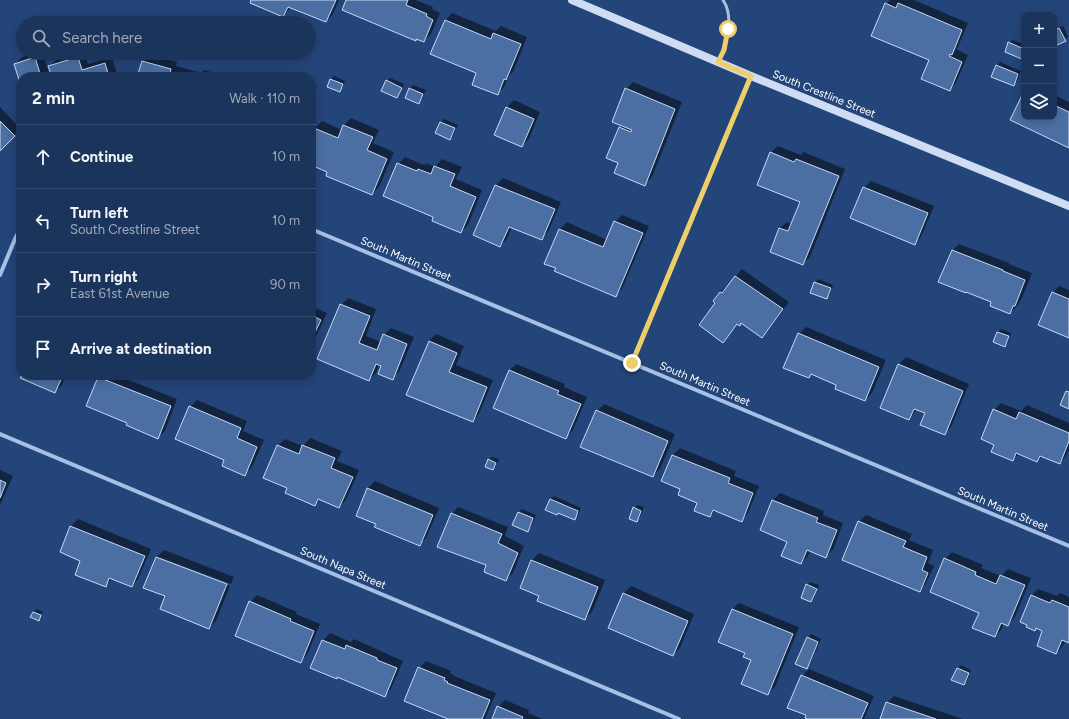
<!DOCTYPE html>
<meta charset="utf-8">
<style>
body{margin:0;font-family:Figtree,sans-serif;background:#243c61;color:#f1f3f6}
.controls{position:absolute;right:12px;top:12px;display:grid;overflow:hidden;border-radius:8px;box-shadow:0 2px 10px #0003}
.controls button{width:36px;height:36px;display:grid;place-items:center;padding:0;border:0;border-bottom:1px solid #394f71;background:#1b345b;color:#f1f3f6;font:20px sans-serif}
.stop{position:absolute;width:12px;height:12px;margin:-9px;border:3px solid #eece6a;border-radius:50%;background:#fff}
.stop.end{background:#eece6a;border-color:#fff;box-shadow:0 1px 4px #0008}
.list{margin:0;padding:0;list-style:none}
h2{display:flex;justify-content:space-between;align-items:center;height:52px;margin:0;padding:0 16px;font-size:17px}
h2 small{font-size:13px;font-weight:400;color:#a0aabb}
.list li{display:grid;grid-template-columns:26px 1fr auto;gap:12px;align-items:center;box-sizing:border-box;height:64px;padding:0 16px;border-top:1px solid #394f71}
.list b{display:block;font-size:15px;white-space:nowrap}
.list p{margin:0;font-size:13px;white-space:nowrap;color:#a0aabb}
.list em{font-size:13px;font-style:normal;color:#a0aabb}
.icon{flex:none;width:22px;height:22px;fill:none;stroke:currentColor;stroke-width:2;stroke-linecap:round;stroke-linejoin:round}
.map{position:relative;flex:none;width:1069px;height:719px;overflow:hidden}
.search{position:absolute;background:#1b345b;box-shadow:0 2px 10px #0003;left:16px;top:16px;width:300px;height:44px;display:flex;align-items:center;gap:10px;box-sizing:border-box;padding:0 14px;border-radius:22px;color:#a0aabb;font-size:15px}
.panel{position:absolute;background:#1b345b;box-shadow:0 2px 10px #0003;left:16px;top:72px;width:300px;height:308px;border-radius:16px}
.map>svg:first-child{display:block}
.shadow{fill:#0007}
.building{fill:#4c6fa3;stroke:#c8daf3}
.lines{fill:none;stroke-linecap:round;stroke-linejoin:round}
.lane{stroke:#a6bfe4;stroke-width:3}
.street{stroke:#a6bfe4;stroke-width:4}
.secondary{stroke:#cfddf4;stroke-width:8}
.route{stroke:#eece6a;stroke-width:5}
.labels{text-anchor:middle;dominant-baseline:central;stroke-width:3;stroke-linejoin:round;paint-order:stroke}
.street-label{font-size:11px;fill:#fff;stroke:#244579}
</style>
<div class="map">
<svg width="1069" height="719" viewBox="0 0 1069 719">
<rect width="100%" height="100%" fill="#244579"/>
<g class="shadow">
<path d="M252,0h87l-6,14 -7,7 -35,-14 -8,9z"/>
<path d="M347,0h69l17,7 -1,2 8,4 -9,21 -7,7 -7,-3 -2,2z"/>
<path d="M890,0h24l54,23 -10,24 -2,2 12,6 -12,28 -7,7 -19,-31 -44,-55z"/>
<path d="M452,13l44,18 5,-5 26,11 -14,35 -4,4 -5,11 -7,7 -19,-21 -46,-19 14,-34z"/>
<path d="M1063,26l5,11 -3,3 -9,4 -2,-3v-11z"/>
<path d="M1012,40l12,4v15l-15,-16z"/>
<path d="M36,53h7l7,23 2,-1 -3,-8 7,-7 22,-7h7l3,11 24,-7 6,20h-97v6l-6,-19 7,-7z"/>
<path d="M150,55l27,7 -1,4 25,7 3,-3 18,5v2h-84l5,-15z"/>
<path d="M1000,62l21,9 -4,10 -3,4 -17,-19z"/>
<path d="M334,76l11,5 -2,6 -4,3 -11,-4 3,-7z"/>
<path d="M390,78l14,6 -4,10 -3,3 -10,-16z"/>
<path d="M633,82l49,20 -30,75 -7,7 -25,-22v-35l2,-2 4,-36z"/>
<path d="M413,85l13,5 -4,9 -3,4 -9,-15z"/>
<path d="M1024,93v24h30v-22l15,7v45l-57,-27z"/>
<path d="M514,100l26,12 -11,27 -7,7 -27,-12 12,-27z"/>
<path d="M0,107l21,22 -21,20z"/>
<path d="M351,118l28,12 -6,13 21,9 -15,35 -7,7 -43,-23 -18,-7v-27l4,-9 7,-7 20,9 2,-5z"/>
<path d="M444,119l14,6 -5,11 -3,3 -14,-6 5,-11z"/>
<path d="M778,146l23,9 2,-3 42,17 -35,88 -7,7 -23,-36 7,-6 5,2 9,-23 -42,-17 12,-32z"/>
<path d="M405,157l19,8 2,-2 9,4 7,-8 20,8 -6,12 26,11 -14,35 -7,7 -26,-16 -37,-52z"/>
<path d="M503,178l58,24 -13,30 -7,7 -29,-12 -5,12 -7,7 -4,-61z"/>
<path d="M871,181l63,25 -13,31 -7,7 -50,-56z"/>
<path d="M622,215l27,11 -27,63 -7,7 -58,-28 3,-39 7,-7 40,18 8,-18z"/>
<path d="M959,244l50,19v1l23,9 -10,25 -5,8 -7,7 -17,-12 -41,-50z"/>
<path d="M742,269l47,33 -20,28 -7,7 -21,-15 -3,1 -15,18 -6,-39 3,-10 7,-6h1z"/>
<path d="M818,279l15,6 -3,10 -4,3 -11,-15z"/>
<path d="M1059,286l10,4v46l-17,-43z"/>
<path d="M348,298l28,11 -10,27 15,6 3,-7 7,-7 23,9 -15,35 -7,7 -10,-13 -3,-1 -3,8 -7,7 -28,-75z"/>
<path d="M311,306l16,7 -12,26 -4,4z"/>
<path d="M806,327l80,33 -14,33 -7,7 -27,-16 -26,-11 -3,4 -10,-43z"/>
<path d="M1001,329l10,4 -3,10 -4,3 -6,-14z"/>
<path d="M436,334l28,12 -8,19 37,15 -14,34 -6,7 -44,-80z"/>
<path d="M906,357l63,27 -18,43 -7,7 -18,-21 -9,-4 -8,10 -28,-12 18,-43z"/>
<path d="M516,364l49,20 -1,3 23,10 -14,33 -7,7 -57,-66z"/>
<path d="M23,375h43l-4,10 -7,7z"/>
<path d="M101,375h15l61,24 -12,32 -7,6 -59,-59z"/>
<path d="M197,400l50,21 -4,10 21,9 -12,27 -7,7 -19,-14 -36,-53z"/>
<path d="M1001,403l20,8 6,-6 42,18v27l-3,6 -6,7 -17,-7 -6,5 -18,-7 -7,6 -17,-16 -1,-34z"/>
<path d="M604,404l71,30 -15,35 -7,7 -56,-65z"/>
<path d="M310,438l32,13 -5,10 22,9 -13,30 -7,7 -19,-8 -5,6 -27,-18 -10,-41 7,-7 18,7z"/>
<path d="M680,448l56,23 -2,5 25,10 -11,27 -7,7 -25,-10 -6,6 -12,-13 -16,-14 -19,-8 10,-26z"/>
<path d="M492,457l7,2 -3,7 -3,3 -5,-9z"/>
<path d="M0,470l13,6 -13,29z"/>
<path d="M375,481l64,27 -13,30 -7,7 -42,-22 -20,-8 11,-27z"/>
<path d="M780,493l44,18 -1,4 20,8 -10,27 -7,6 -16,-6 -2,6 -7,7 -12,-22 -28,-11 12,-30z"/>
<path d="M554,496l27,12 -3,7 -3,3 -25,-18z"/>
<path d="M638,505l6,2 -4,10 -3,4 -3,-13z"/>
<path d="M458,507l50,20 -3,9 19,10 -11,27 -7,7 -18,-15 -36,-51z"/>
<path d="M522,509l14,6 -5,12 -3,4 -10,-19z"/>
<path d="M866,515l46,19 -3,6 24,10 -5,13 6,3 -8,17 -6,7 -61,-68z"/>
<path d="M78,519l73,30 -13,30 -6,7 -19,-8 -8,8 -23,-26 -21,-8 10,-26z"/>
<path d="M164,550l70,27 -3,7 -72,-27v2l71,27 -14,35 -7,7 -43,-32 -21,-9 12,-30z"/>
<path d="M952,552l31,13 -2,3 20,8 7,-7 23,9 -16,39 -7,7 -4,-1 -2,6 -7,7 -50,-77z"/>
<path d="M539,553l66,27 -13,32 -7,7 -45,-23 -8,-36z"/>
<path d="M810,582l9,3 -5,13 -3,3 -4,-16z"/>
<path d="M631,586l63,28 -14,34 -7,7 -63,-28 14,-34z"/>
<path d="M1038,589l19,7 3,-3 9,4v45l-4,-2 -2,6 -7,7 -12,-22 -8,-3 -1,1 -4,-33z"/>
<path d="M257,595l40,17 -1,2 24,10 -13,31 -7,7 -50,-60z"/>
<path d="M739,603l60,24 -24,60 -7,6 -16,-33 -6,-8 -14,-42z"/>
<path d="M37,609l6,3 -5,8 -5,-7z"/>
<path d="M330,633l21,9 3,-3 49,22 -12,28 -7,7 -46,-20 -2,2 -25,-10 12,-28z"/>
<path d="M811,634l10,5 -11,25 -3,4v-30z"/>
<path d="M426,661l25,10 -1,2 4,2v1l42,17 -11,26h-35l-31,-51z"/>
<path d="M961,665l10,5 -4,11 -4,3 -5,-16z"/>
<path d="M809,669l65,27 -10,23h-55l-2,-4 -5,-39z"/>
<path d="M894,696l69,23h-81l5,-16z"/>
<path d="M505,700l24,10 -1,3 15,6h-50l5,-12z"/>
</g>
<g class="building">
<path d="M251,0h85l-10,22 -38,-15 -5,10 -33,-14z"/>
<path d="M346,0h62l-2,5 21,9 -1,2 7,4 -9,22 -8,-3v2l-74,-31z"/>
<path d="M885,3l11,5 2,-5 64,27 -10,25 -2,-1 -1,2 13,6 -12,29 -29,-12 8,-19 -58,-24z"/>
<path d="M445,20l46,19 2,-6 28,11 -15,36 -2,-1 -6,16 -26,-10 4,-12 -46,-19z"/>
<path d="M1059,28l7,13 -11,5 -1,-15z"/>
<path d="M1008,42l16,7v11l-19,-8z"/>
<path d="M35,57l6,20h-20v9l-7,-22z"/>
<path d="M78,57l4,13 23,-7 4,14h-57l-4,-11z"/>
<path d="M142,61l29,8 -1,4 15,4h-48z"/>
<path d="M996,65l22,9 -4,12 -23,-9z"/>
<path d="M330,79l13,5 -3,8 -13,-5z"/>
<path d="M386,80l16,8 -5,10 -16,-7z"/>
<path d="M409,88l14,6 -4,10 -14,-6z"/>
<path d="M625,88l50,21 -30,77 -31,-13 4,-10 -12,-5 13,-31 12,5 1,-2 -20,-8z"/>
<path d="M1024,91v26h30v-12l15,7v36l-59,-28z"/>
<path d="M506,107l28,12 -12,28 -28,-12z"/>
<path d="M0,121l15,15 -15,15z"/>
<path d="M440,122l15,6 -5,12 -15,-7z"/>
<path d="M343,125l30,12 -6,13 20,9 -15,36 -46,-19 1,-4 -16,-7v-31l3,-6 24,10z"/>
<path d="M770,152l24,10 2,-3 43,17 -36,89 -33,-13 9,-24 9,3 12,-29 -43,-17z"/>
<path d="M397,163l20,8 1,-2 13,5 3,-8 21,8 -5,12 26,11 -15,36 -29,-12 1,-4 -50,-21z"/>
<path d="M495,185l60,24 -13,31 -33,-13 -9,20 -27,-12z"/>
<path d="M863,187l65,26 -13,32 -65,-27z"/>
<path d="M614,221l29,12 -27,64 -62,-26 2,-3 -12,-4 15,-35 44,18z"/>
<path d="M952,250l51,20v1l22,9 -10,26h-2l-3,8 -20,-8 1,-4 -25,-10v1l-28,-11z"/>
<path d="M735,276l48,33 -21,29 -21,-15 -1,3 -3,-2 -14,19 -24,-18 16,-22 -2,-2 7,-9 2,1z"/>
<path d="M814,282l17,6 -4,11 -17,-6z"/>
<path d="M1052,292l17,7v39l-31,-13z"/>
<path d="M340,304l30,12 -11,27 18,7 6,-16 24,10 -14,36 -15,-6 3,-8 -5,-2 -7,17 -52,-22z"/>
<path d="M311,315l10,5 -10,21z"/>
<path d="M997,332l12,4 -4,11 -12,-5z"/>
<path d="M798,333l81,34 -14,34 -30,-12 1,-4 -25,-11 -2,4 -26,-10z"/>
<path d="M429,341l28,12 -8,19 38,15 -14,35 -67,-27z"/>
<path d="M898,364l65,27 -18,44 -25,-10 5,-12 -11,-4 -5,11 -29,-12z"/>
<path d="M509,370l50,21 -2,3 24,10 -15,35 -73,-31z"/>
<path d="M22,375h41l-8,18 -35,-15z"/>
<path d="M98,377l73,29 -13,33 -32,-14 1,-2 -41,-17z"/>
<path d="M1066,391l3,1v17l-9,-4z"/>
<path d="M189,406l52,22 -4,10 20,9 -12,29 -23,-10 2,-6 -49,-21z"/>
<path d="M993,409l23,10 3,-7 50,21v8l-9,23 -20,-8 -3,6 -21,-9 -3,8 -22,-9 3,-7 -13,-6z"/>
<path d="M596,410l72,31 -15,36 -73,-30z"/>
<path d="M277,445l22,9 3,-9 33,13 -4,10 22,9 -14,31 -21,-9 -3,7 -30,-13 2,-5 -24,-10z"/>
<path d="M672,455l58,23 -2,5 25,10 -11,29 -29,-12 -3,7 -16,-6 3,-8 -19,-8 2,-6 -19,-8z"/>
<path d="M488,459l8,4 -3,7 -8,-3z"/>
<path d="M0,480l6,3 -6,15z"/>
<path d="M367,488l66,27 -13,31 -46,-19 2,-3 -20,-8z"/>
<path d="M550,499l28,12 -3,9 -17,-7 -1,2 -12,-5z"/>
<path d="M772,500l46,18 -2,4 21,8 -11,28 -19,-8 -6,14 -20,-8 6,-14 -27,-12z"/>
<path d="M633,507l8,4 -4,11 -8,-3z"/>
<path d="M518,512l15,6 -5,14 -16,-7z"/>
<path d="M451,513l51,21 -4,9 20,10 -12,28 -22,-9 2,-7 -49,-18z"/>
<path d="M858,521l48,20 -3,6 24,10 -5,13 6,3 -8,19 -78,-32z"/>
<path d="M70,526l75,30 -13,31 -23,-9 -3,9 -31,-12 5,-14 -20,-9z"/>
<path d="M156,557l71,27 -18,45 -49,-20 5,-13 -22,-8z"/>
<path d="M944,558l32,14 -1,3 21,9 4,-9 25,10 -17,41 -7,-3 -6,14 -23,-9 7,-15 -49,-21z"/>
<path d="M531,560l67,27 -13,33 -48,-19 2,-5 -19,-8z"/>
<path d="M806,584l11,5 -6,13 -10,-4z"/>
<path d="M623,593l65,28 -15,35 -65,-28z"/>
<path d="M1031,595l19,8 2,-3 17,7v36l-7,-3 -6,14 -19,-8 5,-15 -6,-3 -1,3 -9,-4 1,-2 -7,-3z"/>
<path d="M249,601l42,18 -1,2 24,10 -13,32 -66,-27z"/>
<path d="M732,609l61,25 -25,61 -27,-11 10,-24 -8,-3 2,-4 -27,-11z"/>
<path d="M33,612l8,3 -2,6 -9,-4z"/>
<path d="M807,637l11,5 -11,27 -12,-5z"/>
<path d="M322,640l23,9 1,-4 31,13v2l20,8 -12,29 -48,-20v2l-27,-11z"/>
<path d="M418,667l27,11 -1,2 4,2 -1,1 43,17 -8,19h-34l-44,-18z"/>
<path d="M957,668l12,5 -5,12 -13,-5z"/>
<path d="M801,675l67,28 -7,16h-54l-2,-1 1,-3 -19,-7z"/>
<path d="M886,702l50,17h-56z"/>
<path d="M497,706l26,11 -1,2h-30z"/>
</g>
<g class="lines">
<path class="lane" d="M719,61c7,-18 16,-43 4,-61"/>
<g class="street">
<path d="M311,229l758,317"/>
<path d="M0,275l15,-36 6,-12"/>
<path d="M632,363l119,-287"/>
<path d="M0,434l679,285"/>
</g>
<path class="secondary" d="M572,0l179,76 318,130"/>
</g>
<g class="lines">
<path class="route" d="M632,363l119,-287 -33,-14 6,-12 4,-21"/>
</g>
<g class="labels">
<g class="street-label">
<text transform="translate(824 94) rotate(22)">South Crestline Street</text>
<text transform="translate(406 259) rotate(23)">South Martin Street</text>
<text transform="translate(705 384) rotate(23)">South Martin Street</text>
<text transform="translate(1003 509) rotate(23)">South Martin Street</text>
<text transform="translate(343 568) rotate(23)">South Napa Street</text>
</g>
</g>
</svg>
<div class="controls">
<button>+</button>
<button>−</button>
<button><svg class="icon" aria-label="layers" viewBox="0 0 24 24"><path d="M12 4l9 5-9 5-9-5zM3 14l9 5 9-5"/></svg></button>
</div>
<div class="stop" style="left:728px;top:29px"></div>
<div class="stop end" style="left:632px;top:363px"></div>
<div class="search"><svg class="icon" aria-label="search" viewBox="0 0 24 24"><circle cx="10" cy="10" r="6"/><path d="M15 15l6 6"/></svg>Search here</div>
<section class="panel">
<h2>2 min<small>Walk · 110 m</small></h2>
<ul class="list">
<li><svg class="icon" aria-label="ahead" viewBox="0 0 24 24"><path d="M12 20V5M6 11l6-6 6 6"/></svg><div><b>Continue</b></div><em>10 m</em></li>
<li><svg class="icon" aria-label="left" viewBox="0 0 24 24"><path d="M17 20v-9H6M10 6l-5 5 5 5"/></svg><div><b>Turn left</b><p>South Crestline Street</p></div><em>10 m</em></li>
<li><svg class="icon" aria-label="right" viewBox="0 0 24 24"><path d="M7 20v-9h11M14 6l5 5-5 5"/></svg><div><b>Turn right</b><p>East 61st Avenue</p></div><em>90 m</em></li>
<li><svg class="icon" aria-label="arrive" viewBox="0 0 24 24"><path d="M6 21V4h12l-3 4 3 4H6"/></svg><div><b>Arrive at destination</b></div></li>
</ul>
</section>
</div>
